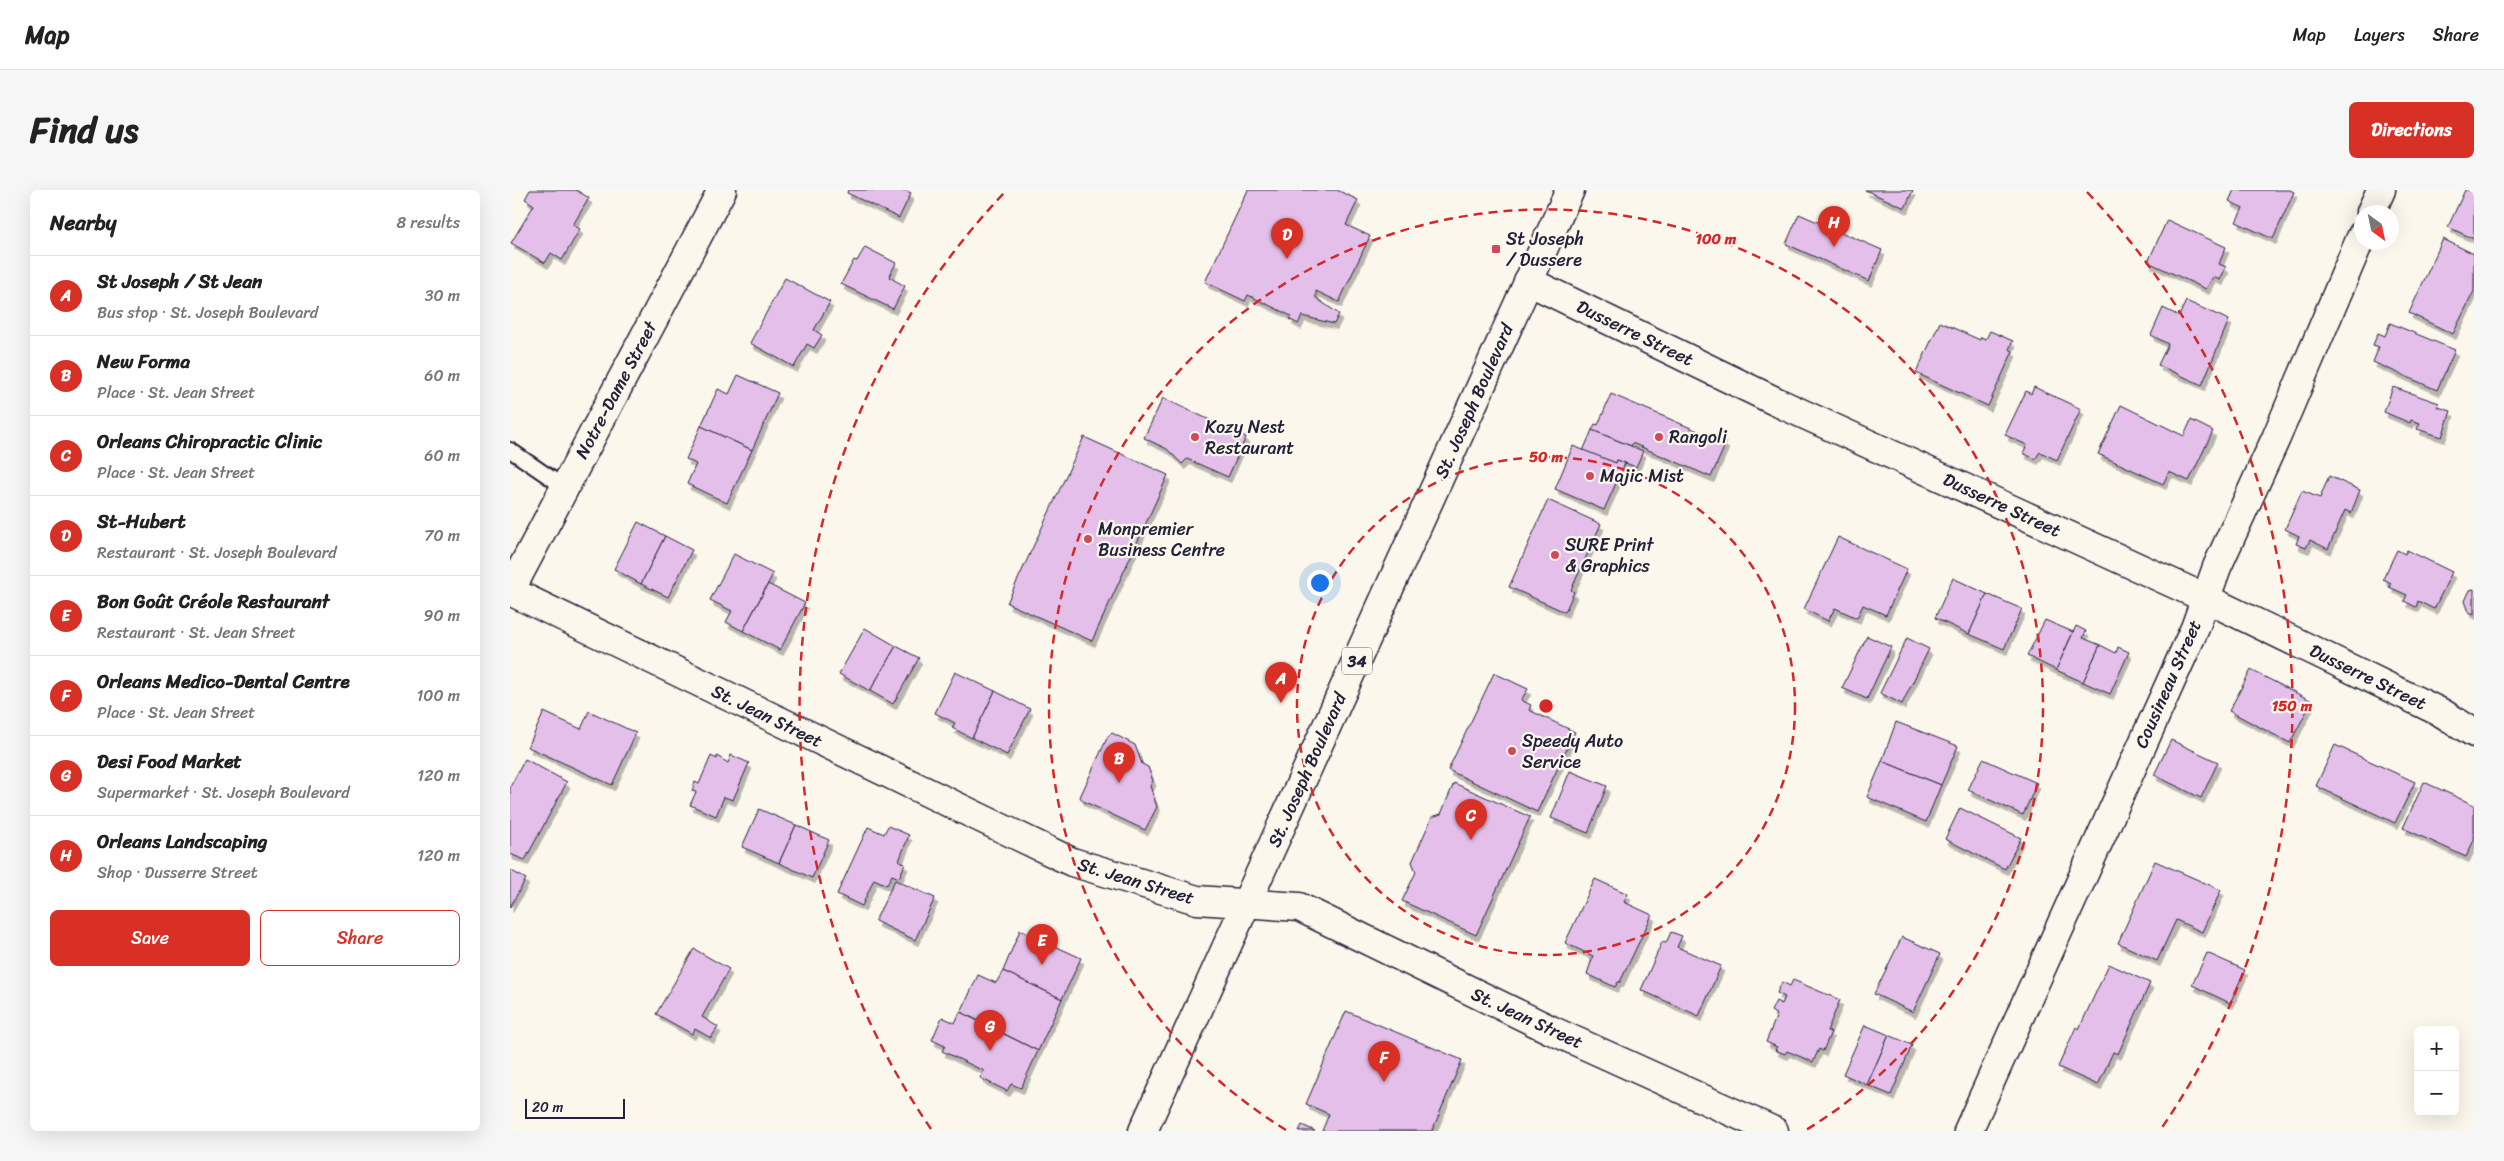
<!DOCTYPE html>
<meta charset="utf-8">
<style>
body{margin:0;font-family:Sriracha,sans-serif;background:#f6f6f6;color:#222}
.controls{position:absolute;right:15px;bottom:15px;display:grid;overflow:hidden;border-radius:8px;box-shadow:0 5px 20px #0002}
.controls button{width:45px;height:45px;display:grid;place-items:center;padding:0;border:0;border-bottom:1px solid #e0e0e0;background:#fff;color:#222;font:25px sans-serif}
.compass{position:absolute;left:1844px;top:15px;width:45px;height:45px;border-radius:50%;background:#fff;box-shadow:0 5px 20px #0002;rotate:147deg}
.scale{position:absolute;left:15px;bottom:12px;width:100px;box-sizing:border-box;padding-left:5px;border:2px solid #22223b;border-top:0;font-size:14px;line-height:18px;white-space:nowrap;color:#22223b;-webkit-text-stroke:4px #fbf7ec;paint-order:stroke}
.you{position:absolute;left:809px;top:392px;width:18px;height:18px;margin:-12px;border:4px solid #fff;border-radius:50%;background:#1a73e8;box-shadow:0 0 0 8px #1a73e833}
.badge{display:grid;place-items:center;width:32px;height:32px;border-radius:50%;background:#d93025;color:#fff;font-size:16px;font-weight:700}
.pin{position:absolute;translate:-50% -41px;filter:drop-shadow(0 1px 2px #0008)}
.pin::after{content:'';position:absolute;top:26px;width:18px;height:15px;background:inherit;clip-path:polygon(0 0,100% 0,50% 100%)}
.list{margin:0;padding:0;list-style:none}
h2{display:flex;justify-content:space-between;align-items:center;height:65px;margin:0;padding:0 20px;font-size:21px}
h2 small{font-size:16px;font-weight:400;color:#767676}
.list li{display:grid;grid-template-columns:32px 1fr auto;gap:15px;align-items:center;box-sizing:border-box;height:80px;padding:0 20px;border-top:1px solid #e0e0e0}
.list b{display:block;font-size:19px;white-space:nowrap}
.list p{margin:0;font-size:16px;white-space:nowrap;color:#767676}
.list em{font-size:16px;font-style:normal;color:#767676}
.actions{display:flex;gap:10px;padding:15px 20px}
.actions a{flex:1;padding:11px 0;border:1px solid #d93025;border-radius:8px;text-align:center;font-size:18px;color:#d93025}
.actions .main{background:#d93025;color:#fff}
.map{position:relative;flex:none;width:1964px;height:941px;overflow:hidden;border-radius:8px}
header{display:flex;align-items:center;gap:30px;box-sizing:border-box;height:70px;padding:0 25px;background:#fff;border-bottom:1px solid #e0e0e0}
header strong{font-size:24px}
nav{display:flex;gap:28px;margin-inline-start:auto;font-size:18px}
.intro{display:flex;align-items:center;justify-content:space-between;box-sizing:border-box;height:120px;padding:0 30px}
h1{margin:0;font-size:35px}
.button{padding:12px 22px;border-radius:8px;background:#d93025;color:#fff;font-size:18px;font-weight:700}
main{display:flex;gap:30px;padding:0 30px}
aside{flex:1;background:#fff;border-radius:8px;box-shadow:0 5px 20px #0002}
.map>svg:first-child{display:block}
.building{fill:#e4bfea;stroke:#22223b;filter:url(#shadow)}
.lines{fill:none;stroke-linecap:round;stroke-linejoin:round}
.lane-casing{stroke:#22223b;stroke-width:18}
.street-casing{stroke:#22223b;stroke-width:31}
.primary-casing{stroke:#22223b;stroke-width:31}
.lane{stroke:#fbf7ec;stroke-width:14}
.street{stroke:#fbf7ec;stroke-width:28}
.primary{stroke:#fbf7ec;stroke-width:28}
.ring{fill:none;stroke:#d62828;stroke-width:2.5;stroke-dasharray:9 6}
.poi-dot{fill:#d1495b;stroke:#fbf7ec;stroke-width:2}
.labels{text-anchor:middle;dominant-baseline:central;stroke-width:4.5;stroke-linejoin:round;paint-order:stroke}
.shield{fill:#fbf7ec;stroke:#636270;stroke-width:1}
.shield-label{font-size:16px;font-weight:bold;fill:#22223b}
.poi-label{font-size:18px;fill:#22223b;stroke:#fbf7ec;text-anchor:start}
.street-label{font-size:18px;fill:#22223b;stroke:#fbf7ec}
.centre{fill:#d62828;stroke:#fbf7ec;stroke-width:2.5}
.ring-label{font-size:15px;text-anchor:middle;font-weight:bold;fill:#d62828;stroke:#fbf7ec;stroke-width:4.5;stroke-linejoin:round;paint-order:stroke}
</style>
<header>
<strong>Map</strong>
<nav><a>Map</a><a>Layers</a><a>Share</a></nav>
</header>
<div class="intro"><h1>Find us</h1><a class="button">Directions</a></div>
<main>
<aside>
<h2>Nearby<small>8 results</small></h2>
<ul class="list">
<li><span class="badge">A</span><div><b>St Joseph / St Jean</b><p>Bus stop · St. Joseph Boulevard</p></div><em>30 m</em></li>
<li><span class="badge">B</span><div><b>New Forma</b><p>Place · St. Jean Street</p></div><em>60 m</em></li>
<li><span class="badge">C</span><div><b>Orleans Chiropractic Clinic</b><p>Place · St. Jean Street</p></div><em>60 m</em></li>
<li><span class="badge">D</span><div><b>St-Hubert</b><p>Restaurant · St. Joseph Boulevard</p></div><em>70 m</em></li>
<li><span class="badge">E</span><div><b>Bon Goût Créole Restaurant</b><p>Restaurant · St. Jean Street</p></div><em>90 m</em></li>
<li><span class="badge">F</span><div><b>Orleans Medico-Dental Centre</b><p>Place · St. Jean Street</p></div><em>100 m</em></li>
<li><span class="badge">G</span><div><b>Desi Food Market</b><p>Supermarket · St. Joseph Boulevard</p></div><em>120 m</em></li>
<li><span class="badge">H</span><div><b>Orleans Landscaping</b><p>Shop · Dusserre Street</p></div><em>120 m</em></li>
</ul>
<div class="actions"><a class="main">Save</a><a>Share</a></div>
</aside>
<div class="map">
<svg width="1964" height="941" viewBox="0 0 1964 941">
<defs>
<filter id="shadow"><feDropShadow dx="3" dy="5.5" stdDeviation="0" flood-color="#0004"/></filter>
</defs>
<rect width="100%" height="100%" fill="#fbf7ec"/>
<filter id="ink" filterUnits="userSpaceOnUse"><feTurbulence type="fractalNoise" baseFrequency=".02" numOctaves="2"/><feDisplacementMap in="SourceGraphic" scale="10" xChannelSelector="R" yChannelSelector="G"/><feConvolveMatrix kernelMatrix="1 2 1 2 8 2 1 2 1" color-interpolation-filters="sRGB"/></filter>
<g filter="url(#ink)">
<g class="building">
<path d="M20,0h46l13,8 -16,27 7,4 -18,31 -11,-7 -6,10 -34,-20 23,-38 -9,-6z"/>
<path d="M338,0h57l6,3 -12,25 -52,-25z"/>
<path d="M738,0h89l21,10 -12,25 24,11 -31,66 -23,-11v7l23,16 -5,10 -32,-8 -4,8 -9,-5 2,-3 -43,-21 -3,6 -40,-19z"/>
<path d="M1355,0h48l-8,18z"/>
<path d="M1724,0h56l4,2 -21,47 -37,-17 7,-14 -14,-7z"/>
<path d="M1955,0h9v49l-26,-12z"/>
<path d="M1289,24l83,36 -13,31 -83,-37z"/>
<path d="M1657,30l59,27 -7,17 7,3 -6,13 -7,-3 -7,12 -58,-27z"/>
<path d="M1933,49l31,15v37l-21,43 -44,-21z"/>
<path d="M355,57l31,16 -7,14 16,9 -12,23 -52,-25 13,-24 3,1z"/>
<path d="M275,88l45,24 -16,28 8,5 -8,13 -7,-4 -13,23 -44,-24z"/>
<path d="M1676,111l43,19 -27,65 -44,-20 10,-21 -17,-9 12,-27 16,8z"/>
<path d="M1430,132l40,18 1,-3 5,2 4,-8 23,10 -4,8 4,2 -25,55 -72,-33z"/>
<path d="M1880,133l65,27 -18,40 -64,-28 6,-15 -6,-2 5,-12 7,3z"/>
<path d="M228,185l40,18 -26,57 -51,-24 17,-37 11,5z"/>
<path d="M1524,197l47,22 -24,51 -17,-8 -5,7 -12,-6 4,-8 -22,-10 21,-44 5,3z"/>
<path d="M1883,197l46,16 -1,4 13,4 -9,26 -25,-8 3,-6 -9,-3 -1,3 -26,-11z"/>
<path d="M1101,204l115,49 -15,34 -79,-34 -1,3 -39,-16 3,-6 3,1z"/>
<path d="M653,208l83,39 -18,40 -41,-18 -5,5 -15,-15 -23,-11z"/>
<path d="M1611,215l63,31 7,-16 22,11 -24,50 -20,-9 -6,12 -65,-30z"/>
<path d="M191,236l51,24 -25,53 -40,-19 9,-20 -10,-5z"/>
<path d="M1082,240l51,21 -7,16 -19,-7 -1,3 -33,-12z"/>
<path d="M574,247l84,38 -76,166 -85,-38z"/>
<path d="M1063,256l43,17 1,-3 8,3 -21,47 -49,-21z"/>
<path d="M1819,286l31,14 -9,23 -6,-3 -17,39 -18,-9 -4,8 -10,-4 3,-8 -14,-7 17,-38 18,7z"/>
<path d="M1038,310l53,24 -30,66 3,2 -9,20 -56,-25z"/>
<path d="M128,332l27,14 -24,48 -27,-15z"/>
<path d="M155,346l27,14 -24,47 -27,-13z"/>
<path d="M1328,347l69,32 -21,46 -23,-10 -6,13 -22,-10 -7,13 -24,-12z"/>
<path d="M1887,360l8,4 2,-4 45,22 -18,37 -16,-8 -2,6 -12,-6 3,-6 -18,-8 2,-4 -8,-4z"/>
<path d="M224,364l39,20 -30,57 -17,-9 6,-11 -22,-11z"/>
<path d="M1443,388l34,16 -18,40 -34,-16z"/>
<path d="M258,394l37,19 -25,47 -37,-19z"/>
<path d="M1964,399v25l-5,-2 -4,-11 5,-11z"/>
<path d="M1477,404l35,15 -18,40 -35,-15z"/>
<path d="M1535,430l28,12 -17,38 -29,-14z"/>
<path d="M1566,436l10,5 -3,7 17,7 -17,37 -27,-12z"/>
<path d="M355,438l31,18 -26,45 -31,-17z"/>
<path d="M1357,446l24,11 -24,52 -25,-11z"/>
<path d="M1397,448l22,11 -27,55 -22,-11z"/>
<path d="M1590,455l16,8 2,-6 11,5 -19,42 -27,-12z"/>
<path d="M386,456l23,12 -26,46 -23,-13z"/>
<path d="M1741,480l61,31 -22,42 -61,-32z"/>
<path d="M445,482l40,19 -23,47 -20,-10 3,-5 -20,-10z"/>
<path d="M984,483l34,16 -7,11 10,5 -2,5 46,22 -38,80 -89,-42z"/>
<path d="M485,501l35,18 -23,46 -35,-17z"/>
<path d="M79,521l47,22 -24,52 -84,-38 16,-35 37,17z"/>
<path d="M1386,532l62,24 -17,39 -59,-24z"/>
<path d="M602,543l23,12 7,19 6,3 5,14 -3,5 7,21 -12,23 -62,-29 -3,-4 28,-61z"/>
<path d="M1661,550l47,22 -17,36 -47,-23z"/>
<path d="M1825,555l80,37 -20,41 -79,-37z"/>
<path d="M221,565l18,8 -16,37 -9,-3 -8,19 -26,-11 6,-13 -4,-1 3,-9 4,2 12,-28 6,3v-3l11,7z"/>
<path d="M15,569l42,23 -42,78 -15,-6v-67z"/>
<path d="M1473,569l54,24 -14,32 -55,-25z"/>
<path d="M1372,571l59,24 -15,37 -59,-25z"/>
<path d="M1060,581l37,15 -19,47 -37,-15z"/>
<path d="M1914,592l50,23v35l-8,17 -63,-29z"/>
<path d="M944,593l76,34 -54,118 -74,-34 14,-29 -4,-10 20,-45 9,-3z"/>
<path d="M1450,618l61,30 -16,31 -60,-30z"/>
<path d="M249,619l37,16 -17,38 -37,-16z"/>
<path d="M286,635l33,15 -17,38 -33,-15z"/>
<path d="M378,636l21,9 -10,26 6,3 -6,14 -7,-3 -5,10 -13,-6 -12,27 -25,-12 31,-67 16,7z"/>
<path d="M1645,671l66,29 -19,42 -26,-12 -19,41 -39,-18z"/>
<path d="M0,680l16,9 -16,28z"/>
<path d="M1085,689l33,15 -4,8 28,13 -32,67h-2l-3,5 -28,-13 6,-18 -28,-13z"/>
<path d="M385,690l40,18 -20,42 -40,-19z"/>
<path d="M510,740l61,28 -19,41 -59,-28z"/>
<path d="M1161,742l11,4 -5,11 44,19 -22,50 -58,-26 21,-48 4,1z"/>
<path d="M1392,747l38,17 -27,58 -39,-18z"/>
<path d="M184,759l35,20 -27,48 16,10 -7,11 -16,-9 -3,5 -36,-20z"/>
<path d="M1697,763l38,17 -15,33 -38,-18z"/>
<path d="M1599,774l41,19 -32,71 -5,-2 -15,33 -40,-18 18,-40 3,2z"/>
<path d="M493,781l59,28 -24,52 -77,-39 17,-37 18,8z"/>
<path d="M1283,790l47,20 -13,31 4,1 -8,19 -4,-2 -6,13 -26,-11 -2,3 -10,-4 2,-3 -11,-5 11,-27 -6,-4 5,-10 6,3 3,-7 -8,-4 5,-11 8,4z"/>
<path d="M836,821l116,49 -30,71h-110l7,-17 -23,-10z"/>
<path d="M450,822l78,39 -17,37 -10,-4 -4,7 -27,-13 4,-7 -42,-20 3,-5 -13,-6 10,-23 13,6z"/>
<path d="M1355,835l24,10 -22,50 -24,-11z"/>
<path d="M1379,845l23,10 -21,50 -24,-10z"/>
<path d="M792,935l13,6h-16z"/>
</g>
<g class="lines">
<defs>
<path id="lane" d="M0,260l54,37"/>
<g id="street">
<path d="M1861,22l10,-22"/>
<path d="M1018,91l251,122 426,195 237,115 32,20"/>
<path d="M0,401l562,271 125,38 102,7 252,123 223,101"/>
<path d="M0,401l212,-401"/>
<path d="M1458,941l227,-503 22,-61 59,-129 86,-203"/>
</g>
<path id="primary" d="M633,941l427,-941"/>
</defs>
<use href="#lane" class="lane-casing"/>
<use href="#street" class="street-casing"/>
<use href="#primary" class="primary-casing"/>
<use href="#lane" class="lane"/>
<use href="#street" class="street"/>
<use href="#primary" class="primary"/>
</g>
</g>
<g class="ring">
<circle cx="1036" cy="516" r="249"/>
<path d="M776 940A497 497 0 1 1 1296 940"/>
<path d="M421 939A746 746 0 0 1 495 2M1577 2A746 746 0 0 1 1651 939"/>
</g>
<g class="poi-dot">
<rect x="981" y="54" width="10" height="10" rx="2.5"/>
<circle cx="685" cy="247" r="5"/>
<circle cx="1149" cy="247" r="5"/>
<circle cx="1080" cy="286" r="5"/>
<circle cx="578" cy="349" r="5"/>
<circle cx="1045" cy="365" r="5"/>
<circle cx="1002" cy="561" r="5"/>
</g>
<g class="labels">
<rect class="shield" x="832" y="457.5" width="30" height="27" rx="4"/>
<g class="shield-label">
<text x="847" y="471">34</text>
</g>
<g class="poi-label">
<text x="996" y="49">St Joseph<tspan x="996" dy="21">/ Dussere</tspan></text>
<text x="695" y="237">Kozy Nest<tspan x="695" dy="21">Restaurant</tspan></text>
<text x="1159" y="247">Rangoli</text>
<text x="1090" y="286">Majic Mist</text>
<text x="588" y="339">Monpremier<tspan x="588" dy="21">Business Centre</tspan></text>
<text x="1055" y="355">SURE Print<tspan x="1055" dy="21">&amp; Graphics</tspan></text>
<text x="1012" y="551">Speedy Auto<tspan x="1012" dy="21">Service</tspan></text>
</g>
<g class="street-label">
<text transform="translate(1125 143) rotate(26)">Dusserre Street</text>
<text transform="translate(106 200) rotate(-62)">Notre-Dame Street</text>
<text transform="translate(964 211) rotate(-66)">St. Joseph Boulevard</text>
<text transform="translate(1492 315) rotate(25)">Dusserre Street</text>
<text transform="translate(1858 487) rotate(26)">Dusserre Street</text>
<text transform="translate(1658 494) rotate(-66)">Cousineau Street</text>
<text transform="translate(257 526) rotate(26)">St. Jean Street</text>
<text transform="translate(797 580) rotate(-66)">St. Joseph Boulevard</text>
<text transform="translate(626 691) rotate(17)">St. Jean Street</text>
<text transform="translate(1017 828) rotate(25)">St. Jean Street</text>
</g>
</g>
<circle cx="1036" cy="516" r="8" class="centre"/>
<g class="ring-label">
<text x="1206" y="54">100 m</text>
<text x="1036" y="272">50 m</text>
<text x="1782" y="521">150 m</text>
</g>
</svg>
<div class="controls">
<button>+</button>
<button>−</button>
</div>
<svg class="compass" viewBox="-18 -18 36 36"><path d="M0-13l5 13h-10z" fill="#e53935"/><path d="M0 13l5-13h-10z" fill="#767676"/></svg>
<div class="scale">20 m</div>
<div class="you"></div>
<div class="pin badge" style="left:771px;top:513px">A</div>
<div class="pin badge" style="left:609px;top:593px">B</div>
<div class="pin badge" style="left:961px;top:650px">C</div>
<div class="pin badge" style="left:777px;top:69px">D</div>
<div class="pin badge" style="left:532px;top:775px">E</div>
<div class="pin badge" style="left:874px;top:892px">F</div>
<div class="pin badge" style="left:480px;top:861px">G</div>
<div class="pin badge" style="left:1324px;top:57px">H</div>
</div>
</main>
